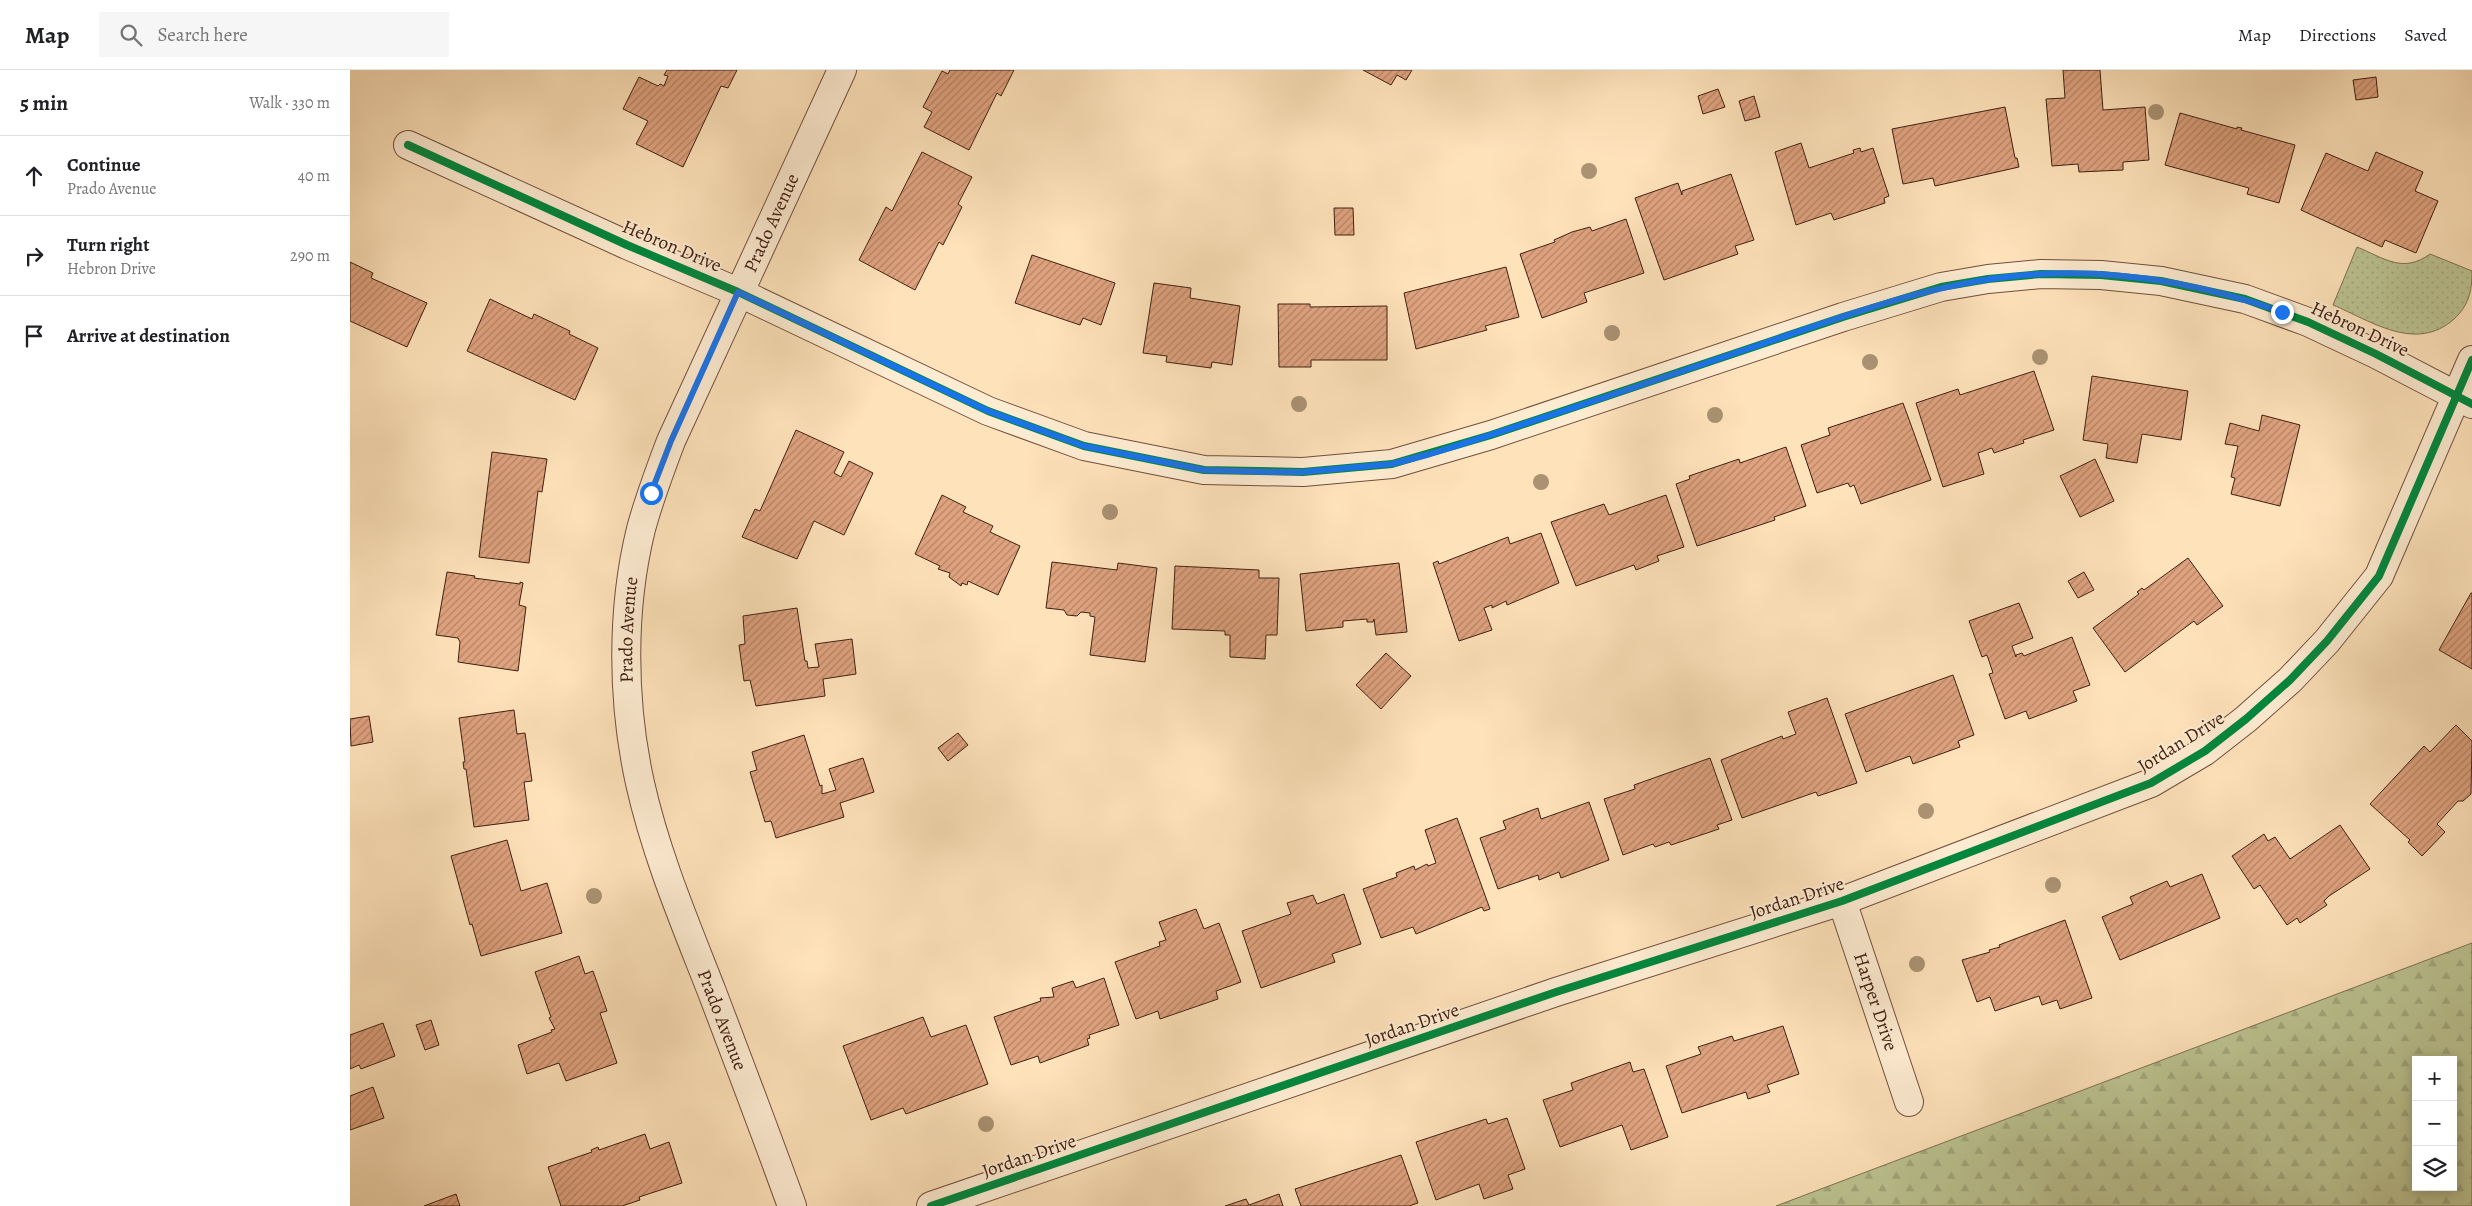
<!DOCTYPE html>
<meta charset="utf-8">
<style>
body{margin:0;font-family:Alegreya,serif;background:#f6f6f6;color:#202124}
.controls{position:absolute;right:15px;bottom:15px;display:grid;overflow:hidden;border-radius:0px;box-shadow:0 2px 12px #0003}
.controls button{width:45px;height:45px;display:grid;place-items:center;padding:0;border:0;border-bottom:1px solid #e0e0e0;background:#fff;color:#202124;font:25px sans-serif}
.stop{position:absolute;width:15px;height:15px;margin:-11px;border:4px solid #1a73e8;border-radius:50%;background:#fff}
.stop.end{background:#1a73e8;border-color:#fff;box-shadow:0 1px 5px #0008}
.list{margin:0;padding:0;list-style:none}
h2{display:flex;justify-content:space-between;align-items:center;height:65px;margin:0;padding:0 20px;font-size:21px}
h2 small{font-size:16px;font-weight:400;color:#757577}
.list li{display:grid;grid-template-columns:32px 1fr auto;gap:15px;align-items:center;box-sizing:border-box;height:80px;padding:0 20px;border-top:1px solid #e0e0e0}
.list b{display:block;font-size:19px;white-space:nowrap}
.list p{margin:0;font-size:16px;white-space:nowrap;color:#757577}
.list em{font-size:16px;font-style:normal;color:#757577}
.icon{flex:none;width:28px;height:28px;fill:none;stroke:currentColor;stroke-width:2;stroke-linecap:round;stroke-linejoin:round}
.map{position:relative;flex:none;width:2122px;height:1136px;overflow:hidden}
header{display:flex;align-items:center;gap:30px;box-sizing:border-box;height:70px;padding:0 25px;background:#fff;border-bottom:1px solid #e0e0e0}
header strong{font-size:24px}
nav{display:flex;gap:28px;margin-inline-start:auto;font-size:18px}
.search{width:350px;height:45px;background:#f6f6f6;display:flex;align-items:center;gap:12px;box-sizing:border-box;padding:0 18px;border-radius:0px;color:#757577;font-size:19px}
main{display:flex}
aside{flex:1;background:#fff}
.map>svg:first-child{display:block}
.grass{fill:url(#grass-dots);stroke:#7e7252}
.forest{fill:url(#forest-firs);stroke:#7e7252;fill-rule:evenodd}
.building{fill:url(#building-hatch);stroke:#402012}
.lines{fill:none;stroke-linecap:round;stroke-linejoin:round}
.minor-casing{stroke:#70503c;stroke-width:30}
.minor{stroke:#feecd2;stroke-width:28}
.cycleway-casing{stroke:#feecd2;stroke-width:11}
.cycleway{stroke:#00873e;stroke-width:8}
.tree{fill:#aa9272}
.route{stroke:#1a73e8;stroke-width:6}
.labels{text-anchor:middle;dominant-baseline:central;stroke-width:4;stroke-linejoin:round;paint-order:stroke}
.street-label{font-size:19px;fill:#402012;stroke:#feecd2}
</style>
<header>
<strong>Map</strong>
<div class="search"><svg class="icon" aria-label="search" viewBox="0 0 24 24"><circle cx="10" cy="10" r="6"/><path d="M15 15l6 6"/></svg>Search here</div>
<nav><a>Map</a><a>Directions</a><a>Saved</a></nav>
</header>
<main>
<aside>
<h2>5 min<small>Walk · 330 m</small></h2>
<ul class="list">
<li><svg class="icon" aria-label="ahead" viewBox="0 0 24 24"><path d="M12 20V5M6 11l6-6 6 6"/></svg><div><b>Continue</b><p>Prado Avenue</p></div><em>40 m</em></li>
<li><svg class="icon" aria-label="right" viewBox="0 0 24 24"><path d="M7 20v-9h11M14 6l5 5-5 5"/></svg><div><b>Turn right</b><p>Hebron Drive</p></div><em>290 m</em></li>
<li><svg class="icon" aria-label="arrive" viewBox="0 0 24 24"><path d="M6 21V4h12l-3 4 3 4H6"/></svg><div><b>Arrive at destination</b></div></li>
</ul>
</aside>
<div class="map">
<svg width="2122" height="1136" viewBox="0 0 2122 1136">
<defs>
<pattern id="grass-dots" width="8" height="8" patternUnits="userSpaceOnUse" patternTransform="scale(1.25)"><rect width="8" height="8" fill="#bcc492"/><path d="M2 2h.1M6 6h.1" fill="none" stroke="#a3a87d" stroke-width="1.8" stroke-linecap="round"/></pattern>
<pattern id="forest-firs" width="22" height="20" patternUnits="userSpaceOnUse" patternTransform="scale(1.25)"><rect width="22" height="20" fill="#bcc492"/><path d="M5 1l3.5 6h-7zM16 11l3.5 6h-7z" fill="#a3a87d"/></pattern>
<pattern id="building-hatch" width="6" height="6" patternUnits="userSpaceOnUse" patternTransform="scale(1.25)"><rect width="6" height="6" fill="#dfa37f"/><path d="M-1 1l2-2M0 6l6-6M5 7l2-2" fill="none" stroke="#b68467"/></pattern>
</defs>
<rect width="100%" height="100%" fill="#fee2ba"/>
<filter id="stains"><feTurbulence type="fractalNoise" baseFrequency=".004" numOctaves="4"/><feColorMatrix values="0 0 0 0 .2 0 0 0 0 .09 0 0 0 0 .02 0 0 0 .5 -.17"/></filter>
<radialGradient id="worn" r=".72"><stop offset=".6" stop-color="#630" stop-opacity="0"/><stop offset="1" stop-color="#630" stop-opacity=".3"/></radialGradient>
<path class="grass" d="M2007,177c27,11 46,27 73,7l42,17c0,20 -3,34 -18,48 -38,34 -83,2 -121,-14z"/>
<path class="forest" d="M2122,873v263h-696zM2066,990h37v127h-37z"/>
<g class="building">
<path d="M317,0h70l-9,18 -7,-2 -38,81 -47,-23 12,-23 -25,-12 16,-32 19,9 2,-2 4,2 4,-10 -4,-1z"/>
<path d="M600,0h64l-13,26 -4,-3 -28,57 -45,-23 8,-15 -9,-5 19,-36 6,3z"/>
<path d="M1013,0h49l-6,10 -9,-5 -6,10z"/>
<path d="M1713,0h37l3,40 42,-3 4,53 -26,2v8l-44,2 -1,-8 -26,2 -6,-67 19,-1z"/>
<path d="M2026,7l2,20 -22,3 -3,-20z"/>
<path d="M1368,19l7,18 -22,7 -5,-18z"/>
<path d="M1404,26l6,21 -15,4 -6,-20z"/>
<path d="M1655,37l10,51h2l2,9 -84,19 -2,-8 -30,6 -11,-55z"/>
<path d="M1830,43l57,16v-2l5,1 -1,2 54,15 -16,58 -32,-9 2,-6 -84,-23z"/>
<path d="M1451,73l8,25 45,-15 -1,-3 7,-2 1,4 12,-4 16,48 -5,2 1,5 -51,17 -3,-7 -35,12 -21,-73z"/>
<path d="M572,82l50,25 -14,27 4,3 -19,38 -4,-3 -24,48 -56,-30 27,-53 6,4z"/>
<path d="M2026,82l47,20 -8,19 23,10 -22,52 -31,-13 -3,7 -81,-37 25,-57 42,18z"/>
<path d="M1381,104l23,66 -19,6 3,8 -74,26 -29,-82 43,-15 4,12v-4z"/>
<path d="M984,138h19l1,27h-19z"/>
<path d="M1276,149l18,54 -60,20 3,9 -45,16 -22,-64 35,-12 -1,-2 18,-8 18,-5 2,4z"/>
<path d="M682,185l83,28 -14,42 -18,-7 -3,7 -65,-22z"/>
<path d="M0,192l23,11 -2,5 56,25 -20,44 -57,-26z"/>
<path d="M1156,197l13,50 -34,9 2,4 -71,19 -12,-56z"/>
<path d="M804,213l37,5 -1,10 50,8 -8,59 -20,-3 -1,6 -45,-6 1,-6 -24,-3z"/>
<path d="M140,229l42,20 2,-5 36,17 -1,3 29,14 -23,52 -108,-49z"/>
<path d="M928,234h32v3l77,-1v54h-76v7h-32z"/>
<path d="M1684,301l20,59 -31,10 1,3 -30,10 -2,-5 -14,5 6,21 -41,13 -27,-84 42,-14 2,6z"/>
<path d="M1742,306l96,15 -7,49 -39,-6 -5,29 -31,-5 2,-14 -25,-4z"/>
<path d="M1553,333l28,77 -70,24 -7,-19 -4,2 -2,-4 -31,10 -16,-48 29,-10 -2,-7z"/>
<path d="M1912,345l38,10 -20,81 -49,-12 4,-16 -4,-1 7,-31 -13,-2 5,-21 29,8z"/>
<path d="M446,360l48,22 -10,21 7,4 8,-16 24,12 -29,62 -30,-14 -17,38 -55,-22 13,-28 5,2z"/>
<path d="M1436,377l20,59 -32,11 1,3 -78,26 -21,-62 14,-5 -1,-3 50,-17 1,4z"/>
<path d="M142,382l55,7 -5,33 -4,-1 -9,72 -50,-6z"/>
<path d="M1745,389l19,42 -34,16 -20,-41z"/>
<path d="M592,425l24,12 -3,5 30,14 -3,6 30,14 -22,49 -30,-14 -1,4 -5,-2 -1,3 -12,-9 1,-4 -12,-4 2,-3 -25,-12z"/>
<path d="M1316,425l18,52 -27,9 2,5 -23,9 -2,-5 -58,21 -25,-64 53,-18 5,11z"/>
<path d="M1191,463l18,50 -52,22 -1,-4 -14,7v-3l-8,3 8,22 -33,11 -26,-78 5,-2 1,3 69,-27 2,7z"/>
<path d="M1838,488l35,48 -26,19 -3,-4 -69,51 -32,-44 46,-34 -2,-2 5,-4 2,2z"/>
<path d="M702,492l65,8 1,-7 39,5 -12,94 -55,-7 5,-38 -5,-1v-3l-9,-1 -4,4 -10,-1 -3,-5 -18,-2z"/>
<path d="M1049,493l8,69 -31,3 -2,-16 -1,3h-6v-3l-24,2v6l-37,4 -6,-57z"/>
<path d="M825,496l84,4v8h20l-2,57h-11l-1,24 -35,-2v-22h-5v-4l-53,-2z"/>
<path d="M97,502l28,4 -1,2 46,6v-2l3,1 -4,22 7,2 -8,64 -60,-9 2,-20 -2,-4 -22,-3z"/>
<path d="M1734,502l10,18 -16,8 -10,-17z"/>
<path d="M2121,523h1v76l-33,-19z"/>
<path d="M1669,533l14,35 -21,8 4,11v-2l6,-2 2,3 48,-19 18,48 -17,6 4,10 -48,18 -3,-8 -21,8 -16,-45 4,-1 -6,-18 -5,2 -13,-36z"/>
<path d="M447,538l8,53h2l1,7 11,-1 -4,-23 37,-5 4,35 -33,5 2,17 -69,10 -6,-26 -6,1 -5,-36 6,-1 -2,-28z"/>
<path d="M1036,583l25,23 -30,33 -25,-24z"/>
<path d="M1603,605l21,60 -16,6 2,6 -47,17 -3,-8 -44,16 -21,-58z"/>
<path d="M1477,628l30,85 -39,13 -2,-4 -74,26 -21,-58 61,-24 1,3 13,-5 -8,-22z"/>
<path d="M164,640l3,24 8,-1 7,48 -8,1 5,38 -55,7 -8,-58h-2l-1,-7h2l-6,-44z"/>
<path d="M19,646l4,26 -22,4 -1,-27z"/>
<path d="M2106,655l16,16 -1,53 -8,7h-5l-21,23 8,8 -23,24 -14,-14 2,-2 -40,-36 54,-58 6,6z"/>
<path d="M608,663l10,12 -20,16 -10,-13z"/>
<path d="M454,665l16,51 2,-1v9l14,-4 -7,-21 34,-11 11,34 -34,11 4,14 -68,21 -5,-17 -6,1 -15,-50 7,-2 -5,-18z"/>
<path d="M1360,688l22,62 -15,5 2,4 -48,16 -2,-3 -14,5 -2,-3 -30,11 -19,-56 31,-10 -1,-4z"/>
<path d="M1239,732l20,58 -48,18 -2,-6 -20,8 -1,-5 -40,14 -18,-51 26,-9 -3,-8 35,-13 3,11z"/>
<path d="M1107,748l33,91 -6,2 -2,-4 -66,27 -3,-7 -32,11 -18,-49 34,-12 -1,-4 18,-7 1,4 12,-6 1,2 8,-3 -11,-33z"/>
<path d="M1990,755l30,44 -41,27 -5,5 3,4 -27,18 -3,-5 -10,7 -27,-40 -6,4 -22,-33 32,-22 4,7 7,-4 15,22z"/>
<path d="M157,770l14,51 26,-8 15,50 -81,23 -9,-32 -2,1 -19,-69z"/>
<path d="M1852,804l18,44 -100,42 -18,-43 31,-13 -3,-7 37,-16 3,6z"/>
<path d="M994,824l17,50 -29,10 3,8 -74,26 -19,-57 49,-17 -4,-11 26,-8 4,9z"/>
<path d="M846,839l8,20 15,-6 22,59 -25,9 2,8 -58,20 -2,-8 -22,8 -21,-57 45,-16 -1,-4 7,-2 -7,-18z"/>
<path d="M1715,850l27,78 -32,11 -3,-9 -15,5 -3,-9 -44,15 -5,-14 -13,5 -15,-42 28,-8 -1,-2 11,-3 -1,-2z"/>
<path d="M229,886l6,18 8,-3 14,40 -7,2 17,50 -51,18 -7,-18 -32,11 -9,-29 34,-13 -1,-2 4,-1 -6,-11 2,-1 -16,-45z"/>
<path d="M754,908l15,47 -30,10 1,3 -3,1 2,6 -49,18 -2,-7 -27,9 -17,-48 47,-16 -1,-3 14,-1 -2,-9 21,-7 3,7z"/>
<path d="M573,947l8,20 35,-12 22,59 -82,30 -3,-6 -32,12 -28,-74z"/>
<path d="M81,950l8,25 -14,5 -9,-25z"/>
<path d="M33,953l12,33 -34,13 -2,-4 -9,4v-34z"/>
<path d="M1433,956l16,48 -32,11 3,7 -22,7 -2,-7 -64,21 -16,-47 35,-12 -3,-7 34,-11 2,5z"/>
<path d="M1280,992l3,10 11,-3 24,68 -37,13 -9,-25 -62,22 -17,-47 30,-10 -2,-7z"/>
<path d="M23,1017l11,31 -34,12v-34z"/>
<path d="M1157,1048l18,51 -17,6 5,14 -29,10 -5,-15 -43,16 -20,-58 70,-23 2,5z"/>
<path d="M295,1064l5,15 19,-7 13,41 -43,14 1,3 -18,6h-61l-13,-39 44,-15 -1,-2 7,-3 1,3z"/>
<path d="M1051,1085l17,48 -9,3h-108l-6,-17z"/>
<path d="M106,1124l4,12h-36z"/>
<path d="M929,1124l4,12h-58l21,-7 3,6z"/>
</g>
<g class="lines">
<defs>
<g id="minor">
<path d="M58,75l219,100 111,47 250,119 96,35 120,24 99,2 89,-8 99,-29 352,-118 98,-30 47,-8 53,-5 60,1 60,6 84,18 63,23 68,32 96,50"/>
<path id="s1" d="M1492,831l67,201"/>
<path id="s2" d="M442,1136c-26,-72 -53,-143 -80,-214 -27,-69 -56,-137 -72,-209 -18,-81 -19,-173 1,-254 8,-30 19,-59 30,-88l171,-371"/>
<path d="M581,1136l625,-214 286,-91 309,-118 54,-32 41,-32 44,-39 37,-39 52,-65 93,-216"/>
</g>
</defs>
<use href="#minor" class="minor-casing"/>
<use href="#minor" class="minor"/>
<defs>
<g id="cycleway">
<path d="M58,75l219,100 111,47 250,119 96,35 120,24 99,2 89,-8 99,-29 352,-118 98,-30 47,-8 53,-5 60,1 60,6 84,18 63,23 68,32 96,50"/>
<path d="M581,1136l625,-214 286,-91 309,-118 54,-32 41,-32 44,-39 37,-39 52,-65 93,-216"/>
</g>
</defs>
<use href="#cycleway" class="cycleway-casing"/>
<use href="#cycleway" class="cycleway"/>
</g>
<g class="tree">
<circle cx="1806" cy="42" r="8"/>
<circle cx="1239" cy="101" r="8"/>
<circle cx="1262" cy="263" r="8"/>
<circle cx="1690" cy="287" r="8"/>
<circle cx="1520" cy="292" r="8"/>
<circle cx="949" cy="334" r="8"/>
<circle cx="1365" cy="345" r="8"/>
<circle cx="1191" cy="412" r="8"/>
<circle cx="760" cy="442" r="8"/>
<circle cx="1576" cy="741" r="8"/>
<circle cx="1703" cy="815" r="8"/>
<circle cx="244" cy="826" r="8"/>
<circle cx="1567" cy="894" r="8"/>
<circle cx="636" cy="1054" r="8"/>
</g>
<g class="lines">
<path class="route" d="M301,423l20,-52 67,-149 250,119 96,35 120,24 67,2h32l66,-6 23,-2 38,-10c110,-34 220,-72 329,-109 92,-31 185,-67 283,-71 81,-4 163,11 240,38"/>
</g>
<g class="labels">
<g class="street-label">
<text stroke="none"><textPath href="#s2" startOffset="1039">Prado Avenue</textPath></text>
<text transform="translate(322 176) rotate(23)">Hebron Drive</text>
<text transform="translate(2010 259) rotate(25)">Hebron Drive</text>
<text stroke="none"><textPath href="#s2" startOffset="604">Prado Avenue</textPath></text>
<text transform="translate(1831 672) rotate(-32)">Jordan Drive</text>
<text transform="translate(1447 828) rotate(-18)">Jordan Drive</text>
<text stroke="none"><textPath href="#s1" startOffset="106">Harper Drive</textPath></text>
<text transform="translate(372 950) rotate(69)">Prado Avenue</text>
<text transform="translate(1062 955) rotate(-19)">Jordan Drive</text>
<text transform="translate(679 1086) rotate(-19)">Jordan Drive</text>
</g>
</g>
<rect width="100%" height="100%" filter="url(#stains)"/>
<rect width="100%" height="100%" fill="url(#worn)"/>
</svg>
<div class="controls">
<button>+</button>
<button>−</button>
<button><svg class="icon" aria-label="layers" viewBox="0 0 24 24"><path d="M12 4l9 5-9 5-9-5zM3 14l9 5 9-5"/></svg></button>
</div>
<div class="stop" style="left:301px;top:423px"></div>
<div class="stop end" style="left:1932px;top:242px"></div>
</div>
</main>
